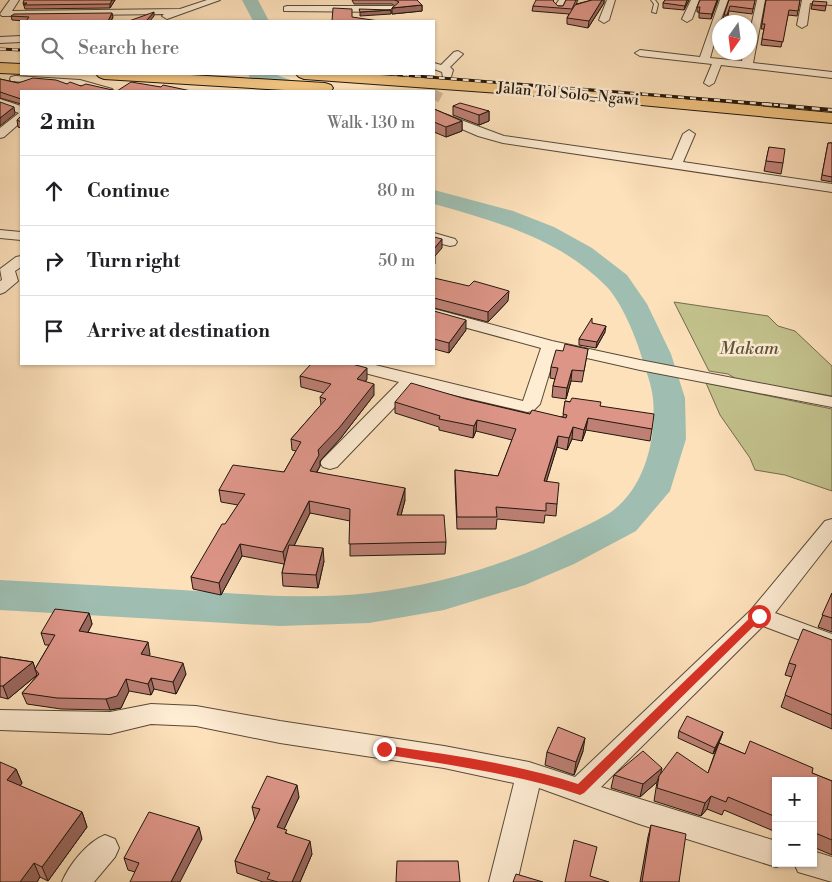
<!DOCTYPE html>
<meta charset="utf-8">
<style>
body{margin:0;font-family:"Libre Bodoni",serif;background:#f2f2f2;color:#202124}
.controls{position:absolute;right:15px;bottom:15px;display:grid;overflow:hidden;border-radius:0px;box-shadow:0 1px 4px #0004}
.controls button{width:45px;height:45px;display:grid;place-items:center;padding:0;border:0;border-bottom:1px solid #e0e0e0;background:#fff;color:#202124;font:25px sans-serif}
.compass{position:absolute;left:712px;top:15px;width:45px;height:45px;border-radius:50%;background:#fff;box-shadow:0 1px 4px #0004;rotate:194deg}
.stop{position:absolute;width:15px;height:15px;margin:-11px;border:4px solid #d93025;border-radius:50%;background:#fff}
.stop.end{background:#d93025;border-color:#fff;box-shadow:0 1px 5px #0008}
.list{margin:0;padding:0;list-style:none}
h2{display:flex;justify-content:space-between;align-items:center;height:65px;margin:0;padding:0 20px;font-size:21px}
h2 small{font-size:16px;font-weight:400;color:#757577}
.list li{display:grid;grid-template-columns:32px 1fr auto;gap:15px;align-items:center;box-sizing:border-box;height:70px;padding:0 20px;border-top:1px solid #e0e0e0}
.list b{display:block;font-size:19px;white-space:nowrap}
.list em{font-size:16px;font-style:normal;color:#757577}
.icon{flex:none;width:28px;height:28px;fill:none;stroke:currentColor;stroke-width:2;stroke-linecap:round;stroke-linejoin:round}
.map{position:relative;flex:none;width:832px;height:882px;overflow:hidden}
.search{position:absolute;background:#fff;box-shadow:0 1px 4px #0004;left:20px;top:20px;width:415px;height:55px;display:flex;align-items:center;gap:12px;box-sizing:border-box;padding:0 18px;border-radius:0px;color:#757577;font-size:19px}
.panel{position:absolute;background:#fff;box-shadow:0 1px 4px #0004;left:20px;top:90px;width:415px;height:275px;border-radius:0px}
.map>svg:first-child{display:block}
.green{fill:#c3c28d;stroke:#726c4d}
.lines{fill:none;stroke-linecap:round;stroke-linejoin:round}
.river{fill:#9fbeb1;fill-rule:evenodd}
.street-tunnel{stroke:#d1b998;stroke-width:10;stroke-dasharray:10 5;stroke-linecap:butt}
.lane-casing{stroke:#584a38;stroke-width:2}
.street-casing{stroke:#584a38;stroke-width:2}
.highway-casing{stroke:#21170d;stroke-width:2}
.lane{fill:#feecd3;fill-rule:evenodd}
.street{fill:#feecd3;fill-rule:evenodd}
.highway{fill:#eec07e;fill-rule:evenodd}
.rail-far1-casing{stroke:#21170d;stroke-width:3}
.rail-casing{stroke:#21170d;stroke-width:4}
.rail-far1{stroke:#feecd3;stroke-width:2;stroke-dasharray:6;stroke-linecap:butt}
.rail{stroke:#feecd3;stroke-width:2.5;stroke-dasharray:8;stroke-linecap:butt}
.wall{fill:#be8075;stroke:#21170d}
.shaded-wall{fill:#9b685f;stroke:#21170d}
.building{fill:#dd9588;stroke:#21170d}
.route{fill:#d93025}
.labels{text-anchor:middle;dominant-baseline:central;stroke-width:5;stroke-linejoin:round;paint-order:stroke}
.far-street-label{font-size:15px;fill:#21170d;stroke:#feecd3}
.park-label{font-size:18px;font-style:italic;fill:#5a533a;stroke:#feecd3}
</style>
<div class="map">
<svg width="832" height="882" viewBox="0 0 832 882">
<rect width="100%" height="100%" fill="#fde1bb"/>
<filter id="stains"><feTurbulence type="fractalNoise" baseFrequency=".004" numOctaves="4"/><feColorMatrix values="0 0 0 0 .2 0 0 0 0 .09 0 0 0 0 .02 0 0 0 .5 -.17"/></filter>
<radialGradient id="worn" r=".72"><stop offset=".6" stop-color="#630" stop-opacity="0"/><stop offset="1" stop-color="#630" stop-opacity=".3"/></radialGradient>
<g class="green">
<path d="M674,302l94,14 10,10 17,5 37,35v30l-94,-16 -10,-6 -19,-3z"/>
<path d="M706,383l126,26v82l-47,-16 -30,-5 -5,-12 -30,-43z"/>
</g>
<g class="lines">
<g class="river">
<path d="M242,0h16l11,21h-16z"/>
<path d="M248,74h26l35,13 3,4h-27l-35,-13z"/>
<path d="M434,190l79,21 41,16 38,21 35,27 20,29 24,50 14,44 1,41 -16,52 -34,40 -62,33 -49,21 -81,25 -75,13 -89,3 -280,-16v-30c61,3 122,7 182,10 62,4 126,10 188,3 66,-8 130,-26 190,-55 16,-8 33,-15 48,-24 36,-23 49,-75 45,-115 -1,-13 -7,-28 -11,-41 -6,-21 -21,-57 -36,-72 -46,-47 -111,-65 -172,-82z"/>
</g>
<g class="street-tunnel">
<path d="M18,78l10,-4"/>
<path d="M434,100l13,-25"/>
</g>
<defs>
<path id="lane" d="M651,0h4l3,4 -2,9 -4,-1 2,-8z"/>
<g id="street">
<path d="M10,0h9l-7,11 168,-2 27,-9h13l-53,19 -5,-3 2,-2 -162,2 -2,-2z"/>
<path d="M559,0h8l-5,9 -3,1 -5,-3z"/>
<path d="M607,0h8l-6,20 -5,3 -5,-3z"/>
<path d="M691,0h8l-7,19 -5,3 -5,-3z"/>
<path d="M720,0h8l-8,22 -10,36 32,3 2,-9h6v-21l7,-31h8l-12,63 79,9v6l-111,-13 -7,18 -5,3 -5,-3 8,-19 -72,-8 -5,-3 5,-3 60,7z"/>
<path d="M802,0h30v5l-22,-2 -3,22 -5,3 -5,-3z"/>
<path d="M287,6h105l5,3 -5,3 -108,-1v-4z"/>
<path d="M21,36v6l-21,1v-6z"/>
<path d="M458,51l5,3 -13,13 3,3 -2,7h-8l-1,-5 -8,-3v-6l7,2 13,-13z"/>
<path d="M15,76l65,4 32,9 1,2h-16l-18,-5 -68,-5 -1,-2 1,-2z"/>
<path d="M0,99l21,7v16l-17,15 -4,1v-10l19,-15 -19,-7z"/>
<path d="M434,110l70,26 168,24 11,-26 6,-4 6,4 -12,28 149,22v8l-329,-49 -25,-7 -44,-19z"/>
<path d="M0,230l21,2v8l-21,-2z"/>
<path d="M434,233l21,6 2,3 -2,3 -5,1 -16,-4z"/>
<path d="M21,256v11l-6,4 3,10 -13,11 -5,2v-13l2,-1 -2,-11 16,-12z"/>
<path d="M434,309l118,32 88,19 192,37v10l-192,-37 -84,-19 -16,53 -7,7 -6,1 -112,-26 -78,81 -7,2 -7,-2 -3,-4 3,-4 76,-77 -53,-14 -2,-4h27l152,37 18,-53 -107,-29z"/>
<path d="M832,519v21l-57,73 57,21v18l-69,-26 -162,161 175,54v22h10l-10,4 -137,-43 -100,-36 -22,94h-28l25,-99 -70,-15 -164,-25 -84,-17 -45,-2 -41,10 -110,-4v-20l110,2 41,-8 45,2 84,15 164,25 85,16 46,15 176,-167 74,-89z"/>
<path d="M105,835l10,4 4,9 -4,9 -21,25h-32c7,-17 25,-40 43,-47z"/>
<path d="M813,851l19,6v25l-34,-10 -4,-9h19z"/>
</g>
<g id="highway">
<path d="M0,63l21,1v10l-21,-1z"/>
<path d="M96,74h78l151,9 6,2 2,3 -2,3h-30l-197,-12 -5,-2z"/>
<path d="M296,74h70l189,13 277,26v10l-277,-26 -251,-18 -5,-2z"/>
</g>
</defs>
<use href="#lane" class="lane-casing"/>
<use href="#street" class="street-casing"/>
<use href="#highway" class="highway-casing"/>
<use href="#lane" class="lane"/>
<use href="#street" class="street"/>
<use href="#highway" class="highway"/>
<defs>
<g id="rail-far1">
<path d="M0,49l21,1"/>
<path d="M391,74l387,31"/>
</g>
<path id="rail" d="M764,104l68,6"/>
</defs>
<use href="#rail-far1" class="rail-far1-casing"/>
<use href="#rail" class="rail-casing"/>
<use href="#rail-far1" class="rail-far1"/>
<use href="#rail" class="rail"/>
</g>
<g class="wall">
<path d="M115,0l-5,8 -85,1 -2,-6z"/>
<path d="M352,0h65l5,5v6l-30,3v-6l3,-2 -3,-2h-38z"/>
<path d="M566,0h12l-2,4 16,-4h12v3l-16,25 -21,-4v-6l2,-4 -37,-3 1,-5 22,-3 3,3h5z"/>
<path d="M665,0h24l-5,10 -21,-2v-5z"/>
<path d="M718,0l-7,19 -12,-1v-6h-2v-5z"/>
<path d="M729,0h26l-3,14 -23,-3 -2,9h-4l1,-5z"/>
<path d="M766,0h34l-3,16 -9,-1 -7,32 -20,-2 3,-16h-3z"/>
<path d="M813,1l13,5 -1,5 -14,-2z"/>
<path d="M11,16l102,1 -2,4h-85l-14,-1z"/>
<path d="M0,79l18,4 49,1 50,7 -96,13 -21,-6z"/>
<path d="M453,106l36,5v10l-10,4 -26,-10z"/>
<path d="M434,109l28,12v10l-16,6 -12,-5z"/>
<path d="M21,116v12l-3,-1 -1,-7z"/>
<path d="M828,143h4v39l-11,-2z"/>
<path d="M769,147l14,16 -2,11 -17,-3z"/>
<path d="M434,278l74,23 -20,21 -54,-14z"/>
<path d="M434,311l32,19 -17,23 -15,-4z"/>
<path d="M592,323l13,9 -9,16 -17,-3v-6z"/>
<path d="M588,349l-6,33 -11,-1 -5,18 -14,-2 1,-11 2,-7 -5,-1 1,-11 12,-16z"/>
<path d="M300,376l67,3 -2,3 9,13 -34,44 -20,22v5l-3,6 88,28 -4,15 45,27 -1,12 -95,2v-35l-40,-8 -16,33 30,15 -6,27 -35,-2 -1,-13 2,-9 -42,-8 -21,39 -28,-6 -2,-12 47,-72 -17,-3 -2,-12 65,-18 12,-21 -4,-1 -1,-11 30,-34 -1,-8 4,-4 -23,-6z"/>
<path d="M466,399l64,15 33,3 2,-16 35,5 52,23 -2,12 -64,-11 -4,11 -10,-2 -5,11 -10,-3 -11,35 11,22 -1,12 -11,-1 -1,8 -47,-4 -1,10h-39l-2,-47v-12l43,6 14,-36 -36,-9 -3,7 -34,-8v-3l-44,-14v-11z"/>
<path d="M832,593v39l-14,-5z"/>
<path d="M89,613l3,11 -4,8 62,22 -1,2 37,18 -10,20 -22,-5 -3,6 -22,-4 -8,17 -11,2 -49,-1 -34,-5 -5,-11 15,-17v-1l-29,24 -8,-2v-40l33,5 2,7 14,-24h-4l-4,-12z"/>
<path d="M832,640v89l-51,-22 11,-30 -7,-2 4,-12z"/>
<path d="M679,731l44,1 -4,11 26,11 67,19 20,8v74l-19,-8v-66h-37v51l-52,-22 -2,5 -15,-6 -6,7 -47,-15 3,-19 -17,15 -29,-9 3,-13 47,-2h47l10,-29 -5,10 -35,-16z"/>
<path d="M583,751l-9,24 -29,-10 2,-13z"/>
<path d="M16,769l6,14 -2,3 62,26 5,15 -39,54 -8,-4 -3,5z"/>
<path d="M299,797l-15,32 3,5 25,20 -12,28h-37l-26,-9 -2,-12 20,-41 -3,-13z"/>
<path d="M651,825l28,57h-39l8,-45z"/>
<path d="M202,839l-67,33 -7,-2 -4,-12z"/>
</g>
<g class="shaded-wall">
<path d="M112,0h3l-5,8v-4z"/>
<path d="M602,0h2v3l-16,25 1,-7z"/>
<path d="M687,0h2l-5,10 1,-4z"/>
<path d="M717,0h1l-7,19 1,-5z"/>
<path d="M422,5v6l-30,3v-6z"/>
<path d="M391,10v4l-31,2v-4z"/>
<path d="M154,12v4l-4,5h-4z"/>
<path d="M112,13l1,4 -2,4h-3z"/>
<path d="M14,107l1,7 -15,12v-8z"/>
<path d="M489,111v10l-10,4v-10z"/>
<path d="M462,121v10l-16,6v-10z"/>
<path d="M442,239v9l-7,8v8l-1,1v-16z"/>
<path d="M509,291l-1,10 -20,21v-10z"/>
<path d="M466,320v10l-17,23v-10z"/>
<path d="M606,326l-1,6 -9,16 1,-6z"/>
<path d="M367,368v11l-9,12 -1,-12z"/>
<path d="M572,370l-1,11 -5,18 1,-11z"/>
<path d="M374,384v11l-34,44 -20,22v5l-9,16 -1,-11 8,-21z"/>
<path d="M588,418l-2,12 -4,11 2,-11z"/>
<path d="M477,420l-1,11 -3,7 1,-12z"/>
<path d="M573,427l-1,12 -5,11 2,-12z"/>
<path d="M558,436l-1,11 -14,46 1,-12z"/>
<path d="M405,488v12l-7,27 -1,-12z"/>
<path d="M309,501l1,12 -25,51 -2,-12z"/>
<path d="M240,544l2,12 -21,39 -2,-12z"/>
<path d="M323,548l1,13 -6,27 -2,-13z"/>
<path d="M89,613l3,11 -9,18 -4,-11z"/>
<path d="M148,642l2,12 -6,12 -3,-12z"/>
<path d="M33,662l4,13 -29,24 -5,-13z"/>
<path d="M183,663l3,11 -10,20 -3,-12z"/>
<path d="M151,678l3,11 -3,6 -3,-11z"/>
<path d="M126,679l3,12 -8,17 -11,2 -4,-11z"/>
<path d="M723,732l-2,6 -8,16 2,-6z"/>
<path d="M585,738l-2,13 -9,24 2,-13z"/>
<path d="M662,768l-3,13v-5l-2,6 -17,15 3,-13z"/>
<path d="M16,769l6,14 -9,11 -6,-14z"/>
<path d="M297,785l2,12 -20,43 -2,-13z"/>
<path d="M711,796l-4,13 -6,7 4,-13z"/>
<path d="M82,812l5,15 -39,54 -6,-14z"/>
<path d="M199,827l3,12 -22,43h-9z"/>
<path d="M310,841l2,13 -12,28h-8z"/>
<path d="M34,863l6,14 -3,5h-17z"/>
</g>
<g class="building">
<path d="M24,0h88l-2,4 -86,1 3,-2h-4z"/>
<path d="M395,0h22l5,5 -30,3 7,-6z"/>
<path d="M536,0h18l-1,1 5,5h5l3,-6h10l-4,9 -39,-3z"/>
<path d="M592,0h10l-13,21 -22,-3 8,-13z"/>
<path d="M665,0h22l-2,6 -22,-3z"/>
<path d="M700,0h17l-5,14 -13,-1 1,-6h-3z"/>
<path d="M729,0h26l-2,9 -23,-3 -3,9h-3z"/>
<path d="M766,0h34l-2,11 -9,-1 -6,32 -21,-3 3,-15h-3z"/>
<path d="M813,1l14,1 -1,4 -14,-1z"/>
<path d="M333,8l19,1v8l27,4h-47z"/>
<path d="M359,9l32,1 -31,2z"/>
<path d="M154,12l-8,9h-17z"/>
<path d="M112,13l-4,8h-82l3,-4 -18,-1 3,-2z"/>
<path d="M33,78l23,2 11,4 3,-2 11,4 5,-2 31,7 14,-9 30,5 2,-2 28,6h-170v23v-15l-21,-7v-13l18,4z"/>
<path d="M0,102l14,5 -14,11z"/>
<path d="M460,103l29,8 -10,4 -26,-9z"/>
<path d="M434,109l28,12 -16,6 -12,-5z"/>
<path d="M21,116v6l-4,-2z"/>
<path d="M828,143h4v34l-10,-2z"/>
<path d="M769,147l16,2 -2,14 -17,-2z"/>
<path d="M434,237l8,2 -8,10z"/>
<path d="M434,278l35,8 5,-5 35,10 -21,21 -54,-14z"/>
<path d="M434,311l32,9 -17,23 -15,-4z"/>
<path d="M592,318v5l14,3 -9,16 -18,-3z"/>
<path d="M565,344l23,5 -4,22 -12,-1 -5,18 -14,-2 5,-18 -7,-1 5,-17 7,1z"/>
<path d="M311,364h41l15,4 -10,11 17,5 -35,44 -21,22 1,5 -9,16 95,17 -8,27h47l2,27 -97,2 1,-35 -41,-8 -26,51 -43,-8 -21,39 -28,-6 31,-53h3l20,-30 -26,-4 14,-25 51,7 17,-30 -10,-3 35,-40 -6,-2 11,-13 -31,-8z"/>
<path d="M411,383l55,16 64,15 2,-4 34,8 1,-3 -4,-1 2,-13 5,1 2,-4 29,4 -1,4 54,8 -2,15 -64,-11 -4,12 -11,-3 -4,11 -11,-2 -14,45 15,2 -2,21 -11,-1v8l-50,-4 1,10h-40l-2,-47 43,6 18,-47 -39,-9 -3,6 -35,-7 1,-3 -45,-14z"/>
<path d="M289,545l34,3 -7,27 -34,-2z"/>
<path d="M832,593v25l-10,-3z"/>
<path d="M55,609l34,4 -10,18 69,11 -7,12 42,9 -10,19 -22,-4 -3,6 -22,-5 -9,17 -11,3 -49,-1 -35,-5 17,-19 -4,-5 20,-34 -14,-2z"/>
<path d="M803,629l29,11v75l-47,-20 11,-30 -7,-2z"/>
<path d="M0,657l33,5 -30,24h-3z"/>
<path d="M687,716l36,16 -8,16 -36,-17z"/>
<path d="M558,727l27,11 -9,24 -29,-10z"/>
<path d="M750,741l63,27 -1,5 20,8v59l-19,-8v-51h-37v36l-48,-20 -2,5 -15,-6 -6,7 -48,-15 2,-12 18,-24 31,21 11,-30 26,11z"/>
<path d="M643,751l19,17 -19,16 -29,-9z"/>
<path d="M0,762l16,7 -9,11 75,32 -40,55 -8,-4 -14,19h-20z"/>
<path d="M267,776l30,9 -20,42 10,3 -2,3 25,8 -18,41h-14l-11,-3 3,-6 -35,-12 25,-52 -8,-2z"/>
<path d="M149,812l50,15 -28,55h-41l9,-19 -15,-5z"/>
<path d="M651,825l35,9 -7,48h-37z"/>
<path d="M574,840l23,7 -7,29 19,6h-44z"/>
<path d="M397,861h61l2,21h-64z"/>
<path d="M516,874l27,8h-30z"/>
</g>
<path class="route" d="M759,612l5,4 -2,2 -178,175 -4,2c-64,-21 -130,-30 -196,-41l-4,-1 -2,-4 2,-3 4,-1c65,10 131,18 194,39l177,-171z"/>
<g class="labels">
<g class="far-street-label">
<text transform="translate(568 94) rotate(5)">Jalan Tol Solo–Ngawi</text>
</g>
<g class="park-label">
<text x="749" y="348">Makam</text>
</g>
</g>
<rect width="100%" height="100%" filter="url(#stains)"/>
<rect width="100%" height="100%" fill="url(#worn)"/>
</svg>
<div class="controls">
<button>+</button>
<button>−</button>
</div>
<svg class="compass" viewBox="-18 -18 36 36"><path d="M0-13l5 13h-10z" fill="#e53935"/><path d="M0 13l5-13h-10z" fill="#757577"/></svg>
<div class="stop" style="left:759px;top:616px"></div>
<div class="stop end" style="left:384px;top:749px"></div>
<div class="search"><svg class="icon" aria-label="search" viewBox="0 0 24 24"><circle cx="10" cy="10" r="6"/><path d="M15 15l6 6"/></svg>Search here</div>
<section class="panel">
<h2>2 min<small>Walk · 130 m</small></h2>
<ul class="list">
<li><svg class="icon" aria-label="ahead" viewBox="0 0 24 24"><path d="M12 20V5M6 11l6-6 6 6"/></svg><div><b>Continue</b></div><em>80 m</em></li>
<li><svg class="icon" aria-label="right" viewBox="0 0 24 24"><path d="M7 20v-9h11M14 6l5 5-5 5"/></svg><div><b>Turn right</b></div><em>50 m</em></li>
<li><svg class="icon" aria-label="arrive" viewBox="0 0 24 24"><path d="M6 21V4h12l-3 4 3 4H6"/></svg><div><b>Arrive at destination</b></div></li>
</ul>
</section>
</div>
